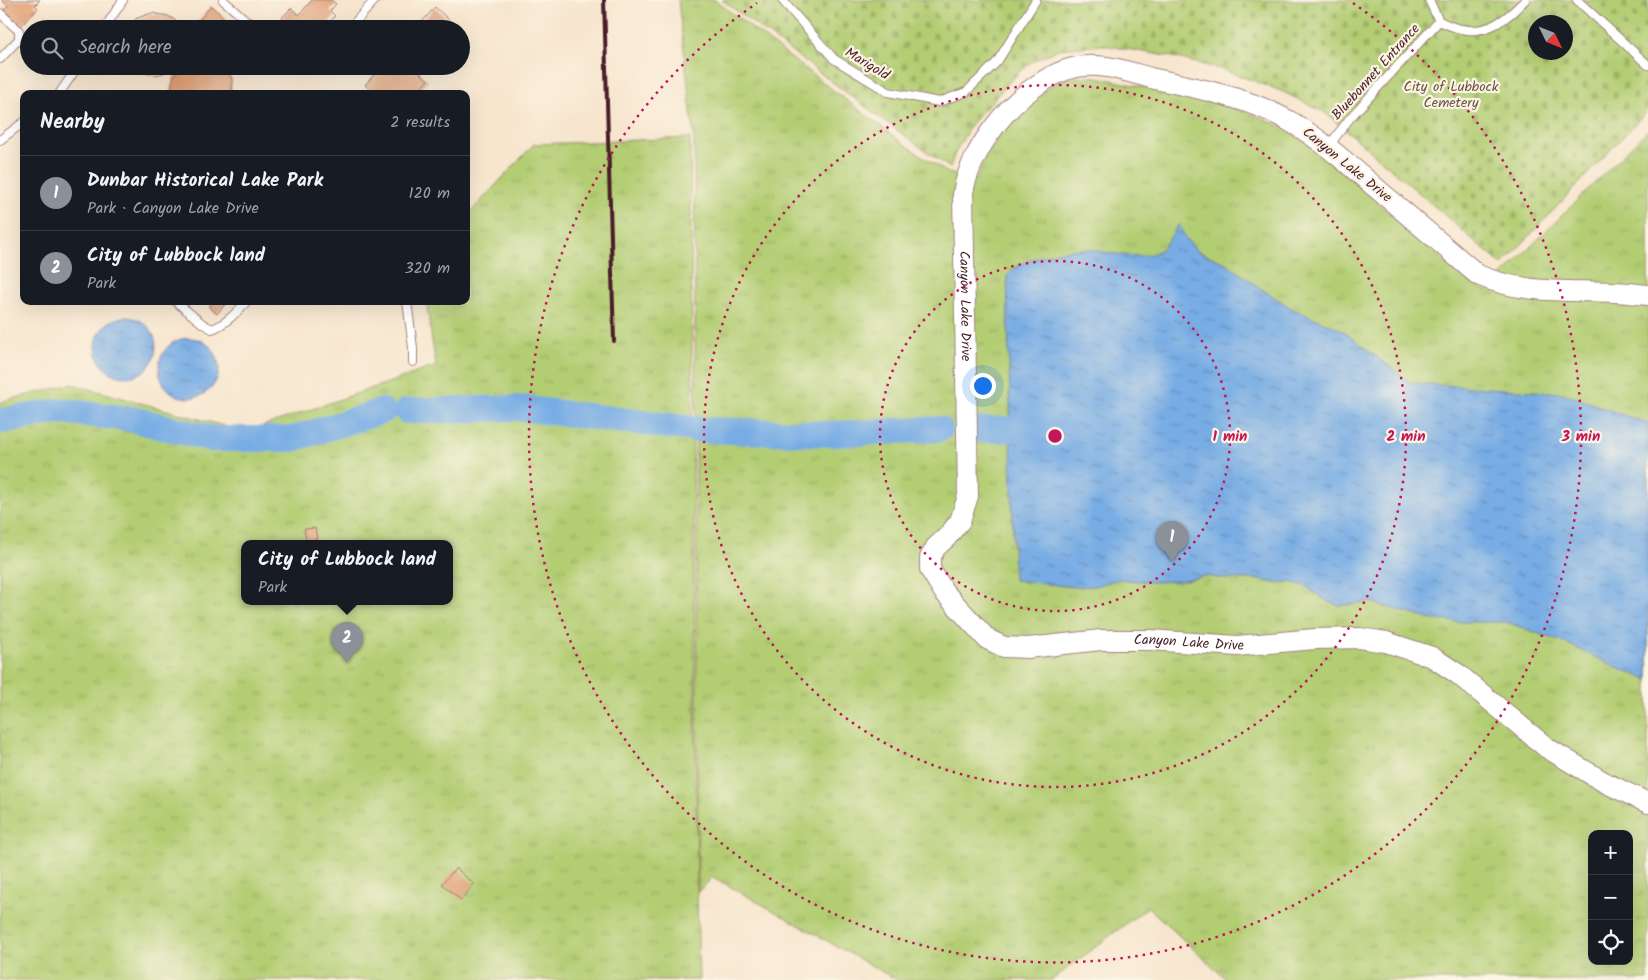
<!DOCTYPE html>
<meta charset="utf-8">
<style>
body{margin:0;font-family:Kalam,sans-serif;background:#20242c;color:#f1f3f6}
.controls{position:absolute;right:15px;bottom:15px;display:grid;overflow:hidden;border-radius:10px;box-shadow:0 5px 20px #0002}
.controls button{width:45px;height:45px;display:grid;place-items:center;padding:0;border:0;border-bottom:1px solid #363941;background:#171b24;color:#f1f3f6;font:25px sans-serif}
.compass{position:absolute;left:1528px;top:15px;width:45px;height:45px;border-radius:50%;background:#171b24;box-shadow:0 5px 20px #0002;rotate:133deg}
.you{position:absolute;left:982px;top:385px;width:18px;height:18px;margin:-12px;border:4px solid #fff;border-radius:50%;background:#1a73e8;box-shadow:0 0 0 8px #1a73e833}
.badge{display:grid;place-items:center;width:32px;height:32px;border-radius:50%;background:#8c9099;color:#fff;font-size:16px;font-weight:700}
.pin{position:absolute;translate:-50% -41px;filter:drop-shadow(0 1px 2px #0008)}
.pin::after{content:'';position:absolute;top:26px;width:18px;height:15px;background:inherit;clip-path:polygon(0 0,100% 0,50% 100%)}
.popup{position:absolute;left:241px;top:540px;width:212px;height:65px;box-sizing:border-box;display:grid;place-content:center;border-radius:10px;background:#171b24;filter:drop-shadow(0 1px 4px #0005);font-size:16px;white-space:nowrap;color:#9ea1a6}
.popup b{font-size:19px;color:#f1f3f6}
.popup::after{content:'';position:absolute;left:50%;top:100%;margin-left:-10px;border:10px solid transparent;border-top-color:#171b24}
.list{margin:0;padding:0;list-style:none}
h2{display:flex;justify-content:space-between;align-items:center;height:65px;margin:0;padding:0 20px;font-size:21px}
h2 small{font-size:16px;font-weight:400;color:#9ea1a6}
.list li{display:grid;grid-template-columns:32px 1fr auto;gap:15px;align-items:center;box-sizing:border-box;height:75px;padding:0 20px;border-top:1px solid #363941}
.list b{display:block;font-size:19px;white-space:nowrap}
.list p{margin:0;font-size:16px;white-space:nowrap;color:#9ea1a6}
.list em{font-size:16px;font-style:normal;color:#9ea1a6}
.icon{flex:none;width:28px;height:28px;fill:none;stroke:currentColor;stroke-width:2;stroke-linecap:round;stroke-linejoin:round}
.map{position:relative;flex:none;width:1648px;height:980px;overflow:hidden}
.search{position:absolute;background:#171b24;box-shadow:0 5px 20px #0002;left:20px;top:20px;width:450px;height:55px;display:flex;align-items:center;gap:12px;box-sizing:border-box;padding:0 18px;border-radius:28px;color:#9ea1a6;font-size:19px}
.panel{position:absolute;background:#171b24;box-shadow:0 5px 20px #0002;left:20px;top:90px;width:450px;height:215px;border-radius:10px}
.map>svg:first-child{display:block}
.grass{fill:url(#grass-tufts);stroke:#7e764f;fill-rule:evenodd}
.cemetery{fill:url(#cemetery-stones);stroke:#7e764f;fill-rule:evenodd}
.water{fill:url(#water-ripples);stroke:#606688}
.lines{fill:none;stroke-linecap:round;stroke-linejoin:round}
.river{stroke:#77ace4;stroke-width:26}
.building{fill:#df9d72}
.service-casing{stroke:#a0827c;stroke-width:10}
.tertiary-casing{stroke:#a0827c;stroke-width:22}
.service{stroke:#fff;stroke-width:8}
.tertiary{stroke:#fff;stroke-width:20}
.rail{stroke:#4a1f2b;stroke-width:4}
.ring{fill:none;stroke:#c2185b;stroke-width:2.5;stroke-dasharray:2.5 5}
.labels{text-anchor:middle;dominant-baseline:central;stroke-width:4.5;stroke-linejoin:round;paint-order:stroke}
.street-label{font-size:14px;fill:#4a1f2b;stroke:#fcf5e5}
.park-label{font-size:14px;fill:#6a5341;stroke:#fcf5e5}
.centre{fill:#c2185b;stroke:#fcf5e5;stroke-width:2.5}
.ring-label{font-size:15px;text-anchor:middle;font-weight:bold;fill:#c2185b;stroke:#fcf5e5;stroke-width:4.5;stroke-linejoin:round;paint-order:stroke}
</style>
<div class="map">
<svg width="1648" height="980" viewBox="0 0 1648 980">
<defs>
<pattern id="grass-tufts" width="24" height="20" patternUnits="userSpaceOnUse" patternTransform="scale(1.25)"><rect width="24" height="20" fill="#b3cd73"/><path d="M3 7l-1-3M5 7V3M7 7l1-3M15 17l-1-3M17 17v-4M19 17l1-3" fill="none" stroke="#9bb064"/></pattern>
<pattern id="cemetery-stones" width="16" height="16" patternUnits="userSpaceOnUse" patternTransform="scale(1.25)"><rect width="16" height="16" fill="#b3cd73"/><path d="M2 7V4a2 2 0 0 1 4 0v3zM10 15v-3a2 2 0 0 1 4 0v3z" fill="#9bb064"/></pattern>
<pattern id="water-ripples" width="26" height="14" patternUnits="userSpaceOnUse" patternTransform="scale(1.25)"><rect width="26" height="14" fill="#77ace4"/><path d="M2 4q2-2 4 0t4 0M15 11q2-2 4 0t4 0" fill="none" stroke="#648bb9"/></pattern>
</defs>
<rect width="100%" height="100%" fill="#fcf5e5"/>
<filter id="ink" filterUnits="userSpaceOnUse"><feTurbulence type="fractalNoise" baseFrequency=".02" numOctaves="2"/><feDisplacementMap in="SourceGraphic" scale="10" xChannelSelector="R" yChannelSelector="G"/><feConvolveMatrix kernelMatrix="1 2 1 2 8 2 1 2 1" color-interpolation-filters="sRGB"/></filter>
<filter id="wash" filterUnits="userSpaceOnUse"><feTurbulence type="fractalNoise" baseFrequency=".0096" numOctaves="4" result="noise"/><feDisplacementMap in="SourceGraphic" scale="20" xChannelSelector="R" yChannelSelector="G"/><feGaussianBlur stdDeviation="1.12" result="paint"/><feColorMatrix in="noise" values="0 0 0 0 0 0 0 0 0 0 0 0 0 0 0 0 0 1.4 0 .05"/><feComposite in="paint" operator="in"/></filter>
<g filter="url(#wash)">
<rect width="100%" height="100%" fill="#f7e5cd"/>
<g class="grass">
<path d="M678,0h37l189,144 44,29 28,7c9,-33 48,-78 76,-95 13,-8 31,-9 45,-8l139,31 29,11 21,10 20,13 34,28 124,108 22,13 162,-161v850h-421l-79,-73 -96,73h-155l-184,-103 -15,15 -4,-754zM1592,834h37v127h-37z"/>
<path d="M690,138l7,756 2,86h-699v-578l72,-18 174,48 190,-66 -10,-65h40v-84l68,-73zM245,544h205v58h-205z"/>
</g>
<path class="cemetery" d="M722,0h926v110l-146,155 -129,-112 -49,-41 -43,-21 -57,-21 -51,-13 -70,-12 -44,4 -28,13 -20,18 -40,44 -17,31 -4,13 -45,-32zM1536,22h30v30h-30z"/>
<g class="water">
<path d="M1179,224l6,14 12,13 29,12 34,25 33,21 49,21 69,53 152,10 85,31v256l-43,-18 -37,-18 -62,-22h-47l-26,-2 -64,-18 -29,4 -12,-4 -23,-16 -15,-4 -16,1 -19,-4h-29l-20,-3 -26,5 -28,1 -34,-3 -23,7 -21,1 -60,-7 -7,-304c4,-4 9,-10 14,-12 16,-8 47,-16 64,-15 19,2 55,13 73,2 8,-4 15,-19 21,-27z"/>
<circle cx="126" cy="347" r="30"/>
<circle cx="189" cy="368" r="30"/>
</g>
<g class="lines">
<g class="river">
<path d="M407,411l112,-3 184,22 131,4 106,-5"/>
<path d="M0,421l61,-10 70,8 82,20h79l91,-28"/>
<path d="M981,430l30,-1 36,-6"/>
</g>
</g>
<g id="blocks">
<g class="building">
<path d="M2,0h38l-5,5 3,3 -17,18 -17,-16 4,-4z"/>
<path d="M312,0h19l5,4 -6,7 5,5 -12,13h-29l-12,-11 9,-10 8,7z"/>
<path d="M211,6l26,23h-38l-4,-4z"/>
<path d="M435,7l15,14 -6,8h-28z"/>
<path d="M152,13l16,3 7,4 6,9h-54l10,-11z"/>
<path d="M132,66h43l-11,7 -8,2 -16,-3z"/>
<path d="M182,66h41l9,13v15h-61l1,-11 2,-7z"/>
<path d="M382,66h30l16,14 -12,14h-41l-10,-9z"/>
<path d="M214,301h14l-11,13 -8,-7z"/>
<path d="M315,528l2,11 -11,1 -2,-11z"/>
<path d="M456,868l18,16 -13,16 -19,-16z"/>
</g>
</g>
</g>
<g filter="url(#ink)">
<use href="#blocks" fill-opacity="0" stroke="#a0827c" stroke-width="1"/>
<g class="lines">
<defs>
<g id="service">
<path d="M223,0l33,29"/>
<path d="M782,0l52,59 54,33 51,10 27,-10 31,-30 39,-62"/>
<path d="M1429,0l10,21"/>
<path d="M1577,0l71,65"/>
<path d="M0,13l19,18v8l-19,20"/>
<path d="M104,29l19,-29"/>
<path d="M349,29l26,-29"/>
<path d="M59,94l19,-28"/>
<path d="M0,140l24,-18"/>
<path d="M1328,147l22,-29 89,-97c7,3 15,7 22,8 27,6 47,-11 64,-29"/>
<path d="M175,301l28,23 9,5c14,-5 25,-17 35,-28"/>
<path d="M407,301l6,47v14"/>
</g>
<g id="tertiary">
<path id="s1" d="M1648,295c-12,-1 -23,-3 -35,-3 -46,-2 -92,2 -135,-17 -34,-29 -69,-59 -103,-88 -27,-23 -53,-47 -84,-65 -43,-25 -92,-33 -140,-44 -23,-6 -50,-16 -74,-11 -51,10 -106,76 -114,126l5,303 -8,25 -13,16 -11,10 -6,11v11l14,23 43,47 17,8 24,1 73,-8h49l87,6 78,-7 45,-1 26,4 46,15 26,17 89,74 57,34 44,21"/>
</g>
</defs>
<use href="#service" class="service-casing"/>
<use href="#tertiary" class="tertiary-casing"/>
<use href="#service" class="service"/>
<use href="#tertiary" class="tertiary"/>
<path class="rail" d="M604,0l10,341"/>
</g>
</g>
<g class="ring">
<circle cx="1055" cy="436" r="175"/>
<circle cx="1055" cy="436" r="351"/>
<path d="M1353 3A526 526 0 1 1 757 3"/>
</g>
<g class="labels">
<g class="street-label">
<text transform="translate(867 64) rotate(31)">Marigold</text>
<text transform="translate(1376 72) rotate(-48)">Bluebonnet Entrance</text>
<text transform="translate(1347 165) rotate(39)">Canyon Lake Drive</text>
<text stroke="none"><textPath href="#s1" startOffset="928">Canyon Lake Drive</textPath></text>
<text stroke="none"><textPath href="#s1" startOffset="1498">Canyon Lake Drive</textPath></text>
</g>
<g class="park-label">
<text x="1451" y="87">City of Lubbock<tspan x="1451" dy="16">Cemetery</tspan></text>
</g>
</g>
<circle cx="1055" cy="436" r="8" class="centre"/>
<g class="ring-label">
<text x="1230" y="441">1 min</text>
<text x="1406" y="441">2 min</text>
<text x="1581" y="441">3 min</text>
</g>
</svg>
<div class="controls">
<button>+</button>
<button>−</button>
<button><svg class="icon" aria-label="locate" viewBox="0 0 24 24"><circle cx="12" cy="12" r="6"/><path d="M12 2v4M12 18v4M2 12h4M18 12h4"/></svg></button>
</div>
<svg class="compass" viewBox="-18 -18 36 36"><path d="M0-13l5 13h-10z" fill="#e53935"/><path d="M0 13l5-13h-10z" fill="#9ea1a6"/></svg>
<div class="you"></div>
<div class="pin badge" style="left:1172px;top:562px">1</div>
<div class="pin badge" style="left:347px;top:663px">2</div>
<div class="popup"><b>City of Lubbock land</b>Park</div>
<div class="search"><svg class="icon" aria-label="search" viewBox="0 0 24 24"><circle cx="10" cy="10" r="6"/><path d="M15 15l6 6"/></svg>Search here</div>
<section class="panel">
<h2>Nearby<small>2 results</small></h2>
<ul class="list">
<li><span class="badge">1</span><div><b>Dunbar Historical Lake Park</b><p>Park · Canyon Lake Drive</p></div><em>120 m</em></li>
<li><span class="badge">2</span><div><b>City of Lubbock land</b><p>Park</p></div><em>320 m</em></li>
</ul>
</section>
</div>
